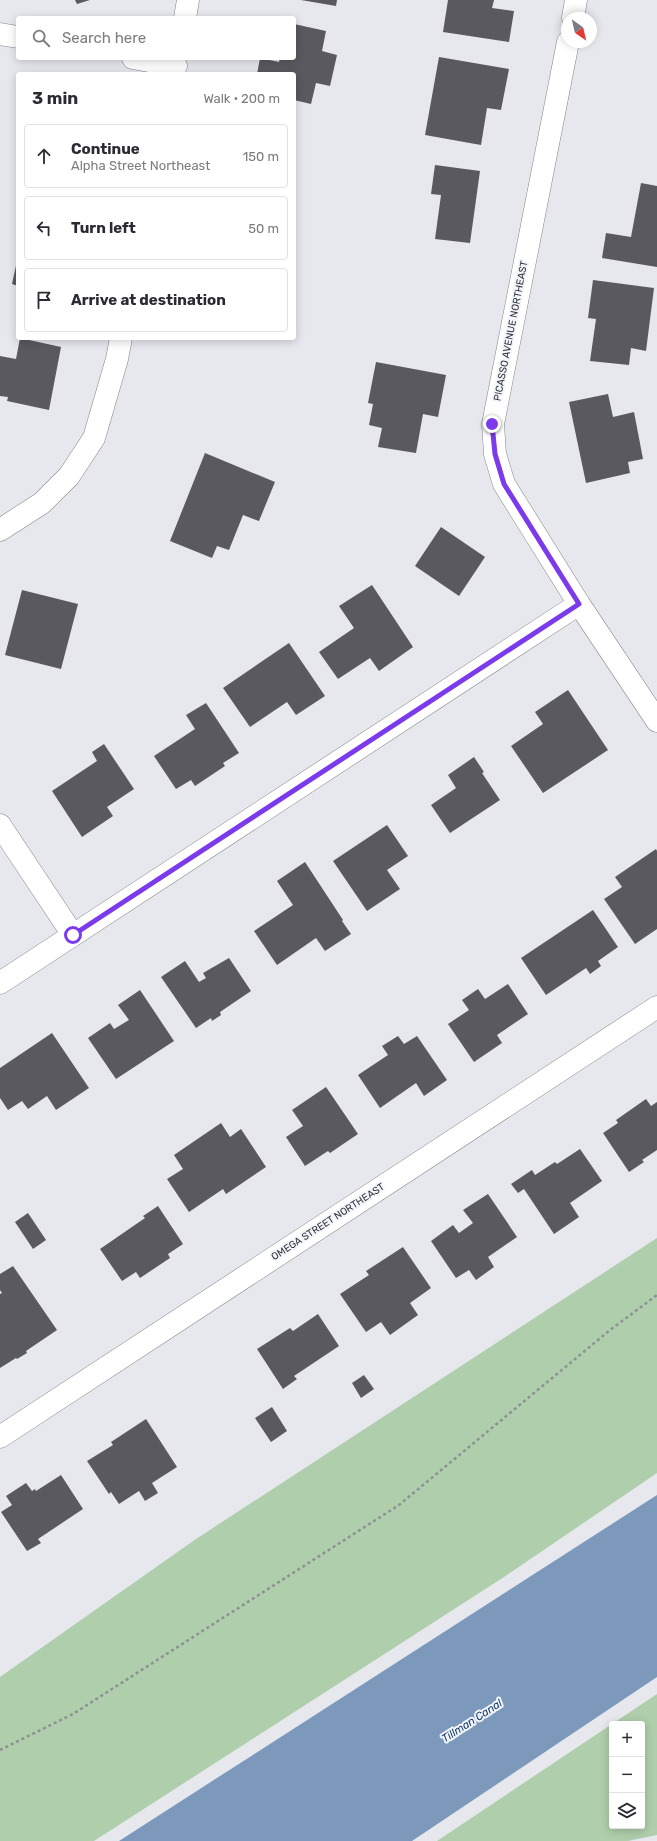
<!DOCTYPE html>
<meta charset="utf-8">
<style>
body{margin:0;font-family:Rubik,sans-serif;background:#f2f2f3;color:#2b2b33}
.controls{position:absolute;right:12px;bottom:12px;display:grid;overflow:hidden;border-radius:4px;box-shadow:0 2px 10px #0003}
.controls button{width:36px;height:36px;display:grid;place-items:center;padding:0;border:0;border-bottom:1px solid #e1e1e2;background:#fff;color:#2b2b33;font:20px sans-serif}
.compass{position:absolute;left:561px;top:12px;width:36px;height:36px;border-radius:50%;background:#fff;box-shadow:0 2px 10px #0003;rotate:146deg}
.stop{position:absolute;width:12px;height:12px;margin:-9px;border:3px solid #7c3aed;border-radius:50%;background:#fff}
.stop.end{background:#7c3aed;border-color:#fff;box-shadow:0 1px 4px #0008}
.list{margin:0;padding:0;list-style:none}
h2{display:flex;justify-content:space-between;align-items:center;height:52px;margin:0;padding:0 16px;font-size:17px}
h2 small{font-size:13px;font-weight:400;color:#7c7c81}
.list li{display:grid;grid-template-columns:26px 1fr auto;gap:12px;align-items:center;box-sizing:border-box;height:64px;margin:0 8px 8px;padding:0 8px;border:1px solid #e1e1e2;border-radius:4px}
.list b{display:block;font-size:15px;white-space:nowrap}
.list p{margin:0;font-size:13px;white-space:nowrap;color:#7c7c81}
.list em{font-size:13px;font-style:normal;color:#7c7c81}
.icon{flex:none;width:22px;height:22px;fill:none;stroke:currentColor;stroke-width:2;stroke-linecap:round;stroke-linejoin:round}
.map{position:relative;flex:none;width:657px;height:1841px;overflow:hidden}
.search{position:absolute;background:#fff;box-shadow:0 2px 10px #0003;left:16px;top:16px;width:280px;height:44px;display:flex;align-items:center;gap:10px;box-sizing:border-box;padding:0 14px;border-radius:4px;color:#7c7c81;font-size:15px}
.panel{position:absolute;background:#fff;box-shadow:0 2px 10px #0003;left:16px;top:72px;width:280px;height:268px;border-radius:4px}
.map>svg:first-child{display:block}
.green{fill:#afceab}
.water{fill:#7c98bb}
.building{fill:#5a595f}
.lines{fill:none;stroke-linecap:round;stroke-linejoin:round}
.minor-casing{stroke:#84868b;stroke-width:23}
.path{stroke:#8e9094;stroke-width:2.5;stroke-dasharray:3 3;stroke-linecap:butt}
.minor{stroke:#fff;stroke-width:22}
.route{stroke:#7c3aed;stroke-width:5}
.labels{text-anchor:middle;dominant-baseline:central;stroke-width:4;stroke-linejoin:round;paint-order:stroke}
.street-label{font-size:10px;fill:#2f3033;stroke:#f3f5fc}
.water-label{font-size:11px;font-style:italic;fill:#143b68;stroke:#f3f5fc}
</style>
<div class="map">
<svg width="657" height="1841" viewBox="0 0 657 1841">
<rect width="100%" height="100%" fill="#e6e8ee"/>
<g class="green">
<path d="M657,1238v235l-153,104 -410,264h-94v-164l196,-138z"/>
<path d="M657,1694v141l-29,6h-191l175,-117v102h30v-102h-30z"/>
</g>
<path class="water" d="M657,1495v182l-245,164h-293z"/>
<g class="building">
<path d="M75,0h15l-13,4z"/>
<path d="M301,0h36l-1,6z"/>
<path d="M448,0h46l-2,8 22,3 -5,31 -66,-10z"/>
<path d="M294,24l32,7 -4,20 15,4 -7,31 -14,-3 -5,21 -17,-4v-26h-37l3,-16 19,4 1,-4h14z"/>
<path d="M439,57l70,12 -8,41 -14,-2 -6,37 -56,-10z"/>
<path d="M435,165l45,6 -10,72 -35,-4 6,-44 -10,-1z"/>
<path d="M641,183l16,3v81l-55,-9 4,-25 25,4z"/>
<path d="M17,261h1v25l-6,-2z"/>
<path d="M593,280l61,8 -8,63 -15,-3 -2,17 -39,-4 6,-42 -8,-1z"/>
<path d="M20,338l41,9 -12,63 -42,-9 1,-4 -8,-1v-40l16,3z"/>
<path d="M376,362l70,13 -8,42 -15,-3 -7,39 -38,-6 4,-19 -13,-3 4,-21 -5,-1z"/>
<path d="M608,394l5,23 21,-5 9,47 -15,3 2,11 -44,10 -17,-81z"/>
<path d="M205,453l70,29 -16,39 -16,-6 -14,35 -12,-4 -5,12 -42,-17z"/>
<path d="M441,527l44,30 -26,39 -44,-30z"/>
<path d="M372,585l41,62 -34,24 -9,-13 -32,21 -19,-27 35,-24 -15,-22z"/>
<path d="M22,590l56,14 -17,65 -56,-14z"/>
<path d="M289,643l36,53 -29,19 -9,-13 -37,25 -27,-39z"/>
<path d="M568,690l40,60 -65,43 -32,-47 32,-22 -8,-12z"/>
<path d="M206,703l33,50 -16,10 2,3 -30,20 -4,-6 -15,9 -22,-33 41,-27 -9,-14z"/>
<path d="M104,744l30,45 -27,18 6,9 -31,21 -30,-46 45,-30 -5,-9z"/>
<path d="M474,757l10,15 -2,1 18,27 -50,33 -19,-28 25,-17 -8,-13z"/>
<path d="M387,825l21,31 -21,14 13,19 -33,22 -34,-50z"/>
<path d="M656,849l1,2v78l-22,15 -31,-45 18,-12 -7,-10z"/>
<path d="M305,862l38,58 -1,1 9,13 -26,17 -9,-13 -39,27 -23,-34 39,-26 -16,-24z"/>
<path d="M593,910l25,37 -20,14 3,5 -11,8 -4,-6 -40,27 -25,-37z"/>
<path d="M229,958l22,33 -31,21 1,3 -9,6 -1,-3 -15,10 -35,-51 24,-16 14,21 7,-4 -3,-5z"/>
<path d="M508,984l20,30 -31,21 5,8 -28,19 -26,-38 21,-14 -7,-10 16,-11 7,10z"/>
<path d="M140,990l34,51 -58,38 -28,-41 22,-15 4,6 15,-9 -11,-15z"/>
<path d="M52,1033l37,55 -33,22 -9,-14 -19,13 -6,-8 -14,9 -8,-12v-30z"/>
<path d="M398,1036l6,8 13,-8 30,44 -23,16 -8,-13 -36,25 -22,-33 30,-20 -6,-9z"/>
<path d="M326,1087l32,47 -28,19 -2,-2 -23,15 -19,-29 17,-11 -11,-16z"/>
<path d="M646,1099l5,7 6,-4v48l-15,10 2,2 -15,10 -26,-39 15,-10 -2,-3z"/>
<path d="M221,1123l9,14 11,-8 25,38 -40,27 -3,-5 -34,23 -22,-33 16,-10 -9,-14z"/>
<path d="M580,1149l22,32 -32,22 9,14 -25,17 -30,-45 -6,4 -7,-9 21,-14 3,5 20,-13 2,2z"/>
<path d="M488,1194l29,43 -29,20 6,10 -18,13 -7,-10 -13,8 -25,-37 22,-16 6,8 14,-10 -10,-13z"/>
<path d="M158,1206l25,38 -15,10 2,4 -30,20 -4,-6 -14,9 -22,-32 45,-31 -2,-2z"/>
<path d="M28,1213l18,27 -13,9 -18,-27z"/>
<path d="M403,1247l28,41 -21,15 8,12 -28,20 -9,-13 -15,10 -26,-38 29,-19 -3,-4z"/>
<path d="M13,1266l44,64 -31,21 1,2 -10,6 -1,-1 -16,10v-74l2,-1 -2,-3v-16z"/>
<path d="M318,1314l21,32 -45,30 3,3 -14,10 -26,-40 33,-21 3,3z"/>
<path d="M364,1375l10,14 -13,9 -9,-15z"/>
<path d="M272,1407l15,24 -16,11 -16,-24z"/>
<path d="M146,1419l31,48 -25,16 6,10 -13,8 -6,-10 -20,13 -8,-12 -2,2 -22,-33 26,-16 -2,-3z"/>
<path d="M61,1475l22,34 -45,30 3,4 -14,8 -26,-39 11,-7 -6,-9 20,-13 6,8 3,-2 1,2z"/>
</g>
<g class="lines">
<defs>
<g id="minor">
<path d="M185,18l3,-18"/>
<path d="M573,18l3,-18"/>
<path d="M0,34l18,3"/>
<path d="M568,42l-75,382 2,30 9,30 75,120 78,117"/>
<path d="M133,58l43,8"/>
<path d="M0,530l42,-27 27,-27 25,-38 23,-79 4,-21"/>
<path d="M0,825l73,110"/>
<path d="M0,983l579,-379"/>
<path d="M0,1437l657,-430"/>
</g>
</defs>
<use href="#minor" class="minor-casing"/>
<path class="path" d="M0,1750l73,-36 326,-209 211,-175 47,-35"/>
<use href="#minor" class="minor"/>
</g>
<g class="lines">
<path class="route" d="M73,935l506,-331 -75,-120 -9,-30 -3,-30"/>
</g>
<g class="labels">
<g class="street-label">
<text transform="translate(511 331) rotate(-79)">PICASSO AVENUE NORTHEAST</text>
<text transform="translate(328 1222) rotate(-33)">OMEGA STREET NORTHEAST</text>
</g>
<g class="water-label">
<text transform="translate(472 1721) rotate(-33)">Tillman Canal</text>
</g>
</g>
</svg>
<div class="controls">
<button>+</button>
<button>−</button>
<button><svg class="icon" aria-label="layers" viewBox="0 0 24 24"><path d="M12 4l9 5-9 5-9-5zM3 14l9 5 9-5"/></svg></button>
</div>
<svg class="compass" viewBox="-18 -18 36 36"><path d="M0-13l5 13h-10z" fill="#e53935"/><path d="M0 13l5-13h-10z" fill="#7c7c81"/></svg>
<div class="stop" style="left:73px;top:935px"></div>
<div class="stop end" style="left:492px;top:424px"></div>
<div class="search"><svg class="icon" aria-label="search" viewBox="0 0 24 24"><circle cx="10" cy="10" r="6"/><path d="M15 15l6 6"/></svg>Search here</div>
<section class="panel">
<h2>3 min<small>Walk · 200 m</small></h2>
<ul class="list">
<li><svg class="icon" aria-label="ahead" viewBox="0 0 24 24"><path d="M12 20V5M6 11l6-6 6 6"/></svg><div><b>Continue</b><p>Alpha Street Northeast</p></div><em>150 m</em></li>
<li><svg class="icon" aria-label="left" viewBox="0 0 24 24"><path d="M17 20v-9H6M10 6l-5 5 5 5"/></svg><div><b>Turn left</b></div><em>50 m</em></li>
<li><svg class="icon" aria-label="arrive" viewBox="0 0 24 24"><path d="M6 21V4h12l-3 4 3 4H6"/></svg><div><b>Arrive at destination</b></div></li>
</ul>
</section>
</div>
